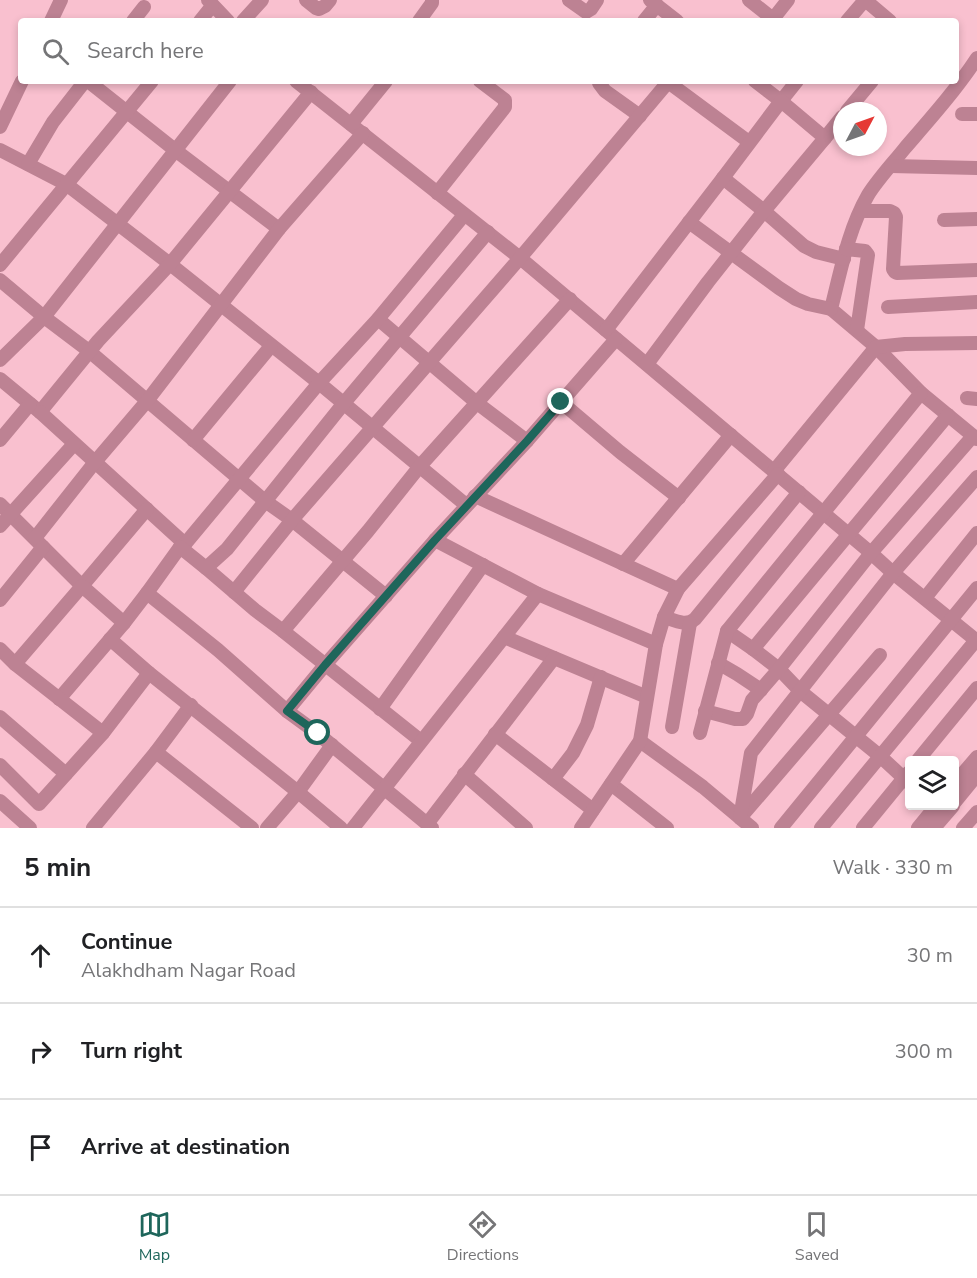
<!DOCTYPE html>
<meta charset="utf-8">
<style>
body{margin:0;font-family:"Nunito Sans",sans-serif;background:#f2f2f2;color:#202124}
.controls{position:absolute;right:18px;bottom:18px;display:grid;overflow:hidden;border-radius:6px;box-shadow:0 3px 9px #0003}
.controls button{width:54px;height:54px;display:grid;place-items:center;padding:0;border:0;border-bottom:2px solid #e0e0e0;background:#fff;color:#202124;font:30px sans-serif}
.compass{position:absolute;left:833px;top:102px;width:54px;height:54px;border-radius:50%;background:#fff;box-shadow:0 3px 9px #0003;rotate:49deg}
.stop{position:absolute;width:18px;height:18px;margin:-14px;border:4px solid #1e665b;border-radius:50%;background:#fff}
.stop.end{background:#1e665b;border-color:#fff;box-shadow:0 2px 6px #0008}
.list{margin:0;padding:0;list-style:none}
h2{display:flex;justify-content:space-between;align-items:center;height:78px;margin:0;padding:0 24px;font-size:26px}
h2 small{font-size:20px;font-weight:400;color:#757577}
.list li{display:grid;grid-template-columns:39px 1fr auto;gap:18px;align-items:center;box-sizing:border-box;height:96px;padding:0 24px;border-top:2px solid #e0e0e0}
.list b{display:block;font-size:22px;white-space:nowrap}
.list p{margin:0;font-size:20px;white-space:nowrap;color:#757577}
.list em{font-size:20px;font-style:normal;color:#757577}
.icon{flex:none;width:33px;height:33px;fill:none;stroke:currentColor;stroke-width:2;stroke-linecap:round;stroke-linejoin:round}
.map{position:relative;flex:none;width:977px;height:828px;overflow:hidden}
.search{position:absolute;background:#fff;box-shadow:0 3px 9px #0003;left:18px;right:18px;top:18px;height:66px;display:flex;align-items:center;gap:15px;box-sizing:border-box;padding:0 21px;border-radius:6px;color:#757577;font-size:22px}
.sheet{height:366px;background:#fff}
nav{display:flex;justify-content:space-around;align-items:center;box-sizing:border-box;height:84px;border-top:2px solid #e0e0e0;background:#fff;font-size:16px;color:#757577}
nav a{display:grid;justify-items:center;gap:3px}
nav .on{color:#1e665b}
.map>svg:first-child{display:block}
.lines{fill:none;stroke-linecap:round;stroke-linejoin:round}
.minor{stroke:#bd8293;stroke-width:14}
.route{stroke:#1e665b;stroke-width:8}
</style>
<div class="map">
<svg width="977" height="828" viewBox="0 0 977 828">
<rect width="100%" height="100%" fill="#f9c0cf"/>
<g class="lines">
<g class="minor">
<path d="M208,0l20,21"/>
<path d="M306,0l10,8 3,1 6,-3 5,-6"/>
<path d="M569,0l17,12 5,-3 6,-9"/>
<path d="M650,0l27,21"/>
<path d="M749,0l24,19 15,-19"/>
<path d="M865,0l25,21"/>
<path d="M51,21l10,-21"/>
<path d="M133,21l11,-14"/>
<path d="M200,21l12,-15"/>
<path d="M243,21l19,-21"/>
<path d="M419,21l13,-18v-3"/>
<path d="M644,21l13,-16"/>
<path d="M847,21l18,-21"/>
<path d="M977,58c-21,32 -47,61 -72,90 -12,15 -27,31 -37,47 -20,35 -27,75 -37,114l45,38 45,46 56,46"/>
<path d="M88,81l87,69 104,79"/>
<path d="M296,81l224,177 351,295 22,20 84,68"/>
<path d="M599,81v2l6,8 35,25"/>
<path d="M755,81l26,20 16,-20"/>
<path d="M668,82l81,60"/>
<path d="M847,111l25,-30"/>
<path d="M962,114h15"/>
<path d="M351,124l35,-43"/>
<path d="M0,127l22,-46"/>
<path d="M825,138l17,-21"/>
<path d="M0,150l66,34 104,80 149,119 147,122"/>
<path d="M28,164l25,-42 32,-41"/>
<path d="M891,166l86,2"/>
<path d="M723,178l41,33 40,35 12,6 28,7"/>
<path d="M437,193l68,-86v-7l-25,-19"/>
<path d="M861,211h29l4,2 2,4 -3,52 2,3 2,1 80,-3"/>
<path d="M944,220l33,-1"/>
<path d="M689,222l90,66 17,11 12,5 23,5"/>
<path d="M846,249l19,2 3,4 -11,75"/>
<path d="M0,265l152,-184"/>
<path d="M0,280l44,37 45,34 176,150 27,19 94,76"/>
<path d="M888,307l89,-5"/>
<path d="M378,319l99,84 50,38"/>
<path d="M606,330l117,-152 58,-77 44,37 -61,73 -56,71 -61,82"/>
<path d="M0,360l44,-43 186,-236"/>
<path d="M0,379l40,33 58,-71 72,-77 141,-172"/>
<path d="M967,398l10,1"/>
<path d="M561,402l59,50 59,46"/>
<path d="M40,412l145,132"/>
<path d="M0,440l30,-36"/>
<path d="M193,440l78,-94"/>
<path d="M774,471l102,-124 29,-3 72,-1"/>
<path d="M475,496l203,93"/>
<path d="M0,504l82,82 65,-77"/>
<path d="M0,526l74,-82"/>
<path d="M35,538l60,-76 52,-61 132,-172 84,-96"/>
<path d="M435,540l103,54"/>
<path d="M180,547l5,-3 134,-161 59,-64 86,-104"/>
<path d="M623,564l108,-129"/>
<path d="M206,568l49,42 28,21 138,110"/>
<path d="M234,592l58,-72 228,-262 149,-177"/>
<path d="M147,593l33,-46 26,21 21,-19 117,-146 144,-171"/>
<path d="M925,598l52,-65"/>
<path d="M0,600l43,-53"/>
<path d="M664,617c10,3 22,10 31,2l104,-127"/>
<path d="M283,631l85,-100 52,-65 150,-167"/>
<path d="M727,631l26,18 26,20 21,22 80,65 30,28"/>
<path d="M504,637l143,60"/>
<path d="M110,639l39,34"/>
<path d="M656,644l8,-27 14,-28 100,-115"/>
<path d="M0,649l15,15"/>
<path d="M753,649l195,-234"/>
<path d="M718,663l19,11 24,16"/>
<path d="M59,699l65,-76"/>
<path d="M191,705l-35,47 96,76"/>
<path d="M380,709l103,-144"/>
<path d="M287,711l38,-46 110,-125 92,-99 89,-102"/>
<path d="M705,711l30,8h8l4,-5 5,-14 27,-31 92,-116 102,-117"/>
<path d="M0,717l66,57"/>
<path d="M672,727l18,-104"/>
<path d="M103,733l46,-60 149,119 34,-47"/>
<path d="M700,733l27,-102 194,-238"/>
<path d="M495,734l98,76"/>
<path d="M640,741l63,46 37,31 140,-163"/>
<path d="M918,760l59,-72"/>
<path d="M0,765l39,39 64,-71 -88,-69 67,-78 42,37 23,-30 71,57 69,61 30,22 115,95"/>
<path d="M464,774l62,54"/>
<path d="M553,779l20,-26 14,-28 14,-48"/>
<path d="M611,784l56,44"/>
<path d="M954,784l23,-27"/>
<path d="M0,801l30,27"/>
<path d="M954,803l23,-28"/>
<path d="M427,824l127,-166"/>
<path d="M93,828l63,-76"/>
<path d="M267,828l31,-36 43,36"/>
<path d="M353,828l185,-234 118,50 -16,97 -59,87"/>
<path d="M752,828l-12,-10 11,-65 142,-180 84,-96"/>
<path d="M781,828l196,-240"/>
<path d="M821,828l156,-189"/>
<path d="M863,828l45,-55"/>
<path d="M918,828l18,-22"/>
<path d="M934,828l19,-22"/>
<path d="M963,828l14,-16"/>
</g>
</g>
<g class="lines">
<path class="route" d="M318,733l-31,-22 38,-46 110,-125 92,-99 34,-39"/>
</g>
</svg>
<div class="controls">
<button><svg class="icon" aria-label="layers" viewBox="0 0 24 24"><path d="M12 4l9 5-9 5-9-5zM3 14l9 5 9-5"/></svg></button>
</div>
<svg class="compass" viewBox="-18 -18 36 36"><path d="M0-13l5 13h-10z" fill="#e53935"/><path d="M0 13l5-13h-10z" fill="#757577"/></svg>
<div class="stop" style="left:318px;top:733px"></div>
<div class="stop end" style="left:561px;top:402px"></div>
<div class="search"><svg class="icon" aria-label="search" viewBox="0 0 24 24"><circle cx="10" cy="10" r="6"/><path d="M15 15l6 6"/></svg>Search here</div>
</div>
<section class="sheet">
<h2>5 min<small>Walk · 330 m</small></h2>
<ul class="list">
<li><svg class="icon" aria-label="ahead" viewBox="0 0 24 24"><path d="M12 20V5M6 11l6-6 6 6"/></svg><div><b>Continue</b><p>Alakhdham Nagar Road</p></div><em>30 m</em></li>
<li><svg class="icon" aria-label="right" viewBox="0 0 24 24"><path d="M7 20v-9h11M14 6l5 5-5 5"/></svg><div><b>Turn right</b></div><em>300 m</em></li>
<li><svg class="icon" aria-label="arrive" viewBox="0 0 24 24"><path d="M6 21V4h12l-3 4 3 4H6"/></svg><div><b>Arrive at destination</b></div></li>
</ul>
</section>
<nav>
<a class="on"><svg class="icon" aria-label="map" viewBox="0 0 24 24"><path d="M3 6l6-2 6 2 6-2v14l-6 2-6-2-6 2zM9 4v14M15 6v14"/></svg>Map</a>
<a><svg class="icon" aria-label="directions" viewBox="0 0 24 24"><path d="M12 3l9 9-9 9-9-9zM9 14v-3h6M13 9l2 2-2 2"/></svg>Directions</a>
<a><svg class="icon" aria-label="saved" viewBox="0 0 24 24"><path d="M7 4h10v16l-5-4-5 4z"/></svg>Saved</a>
</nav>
